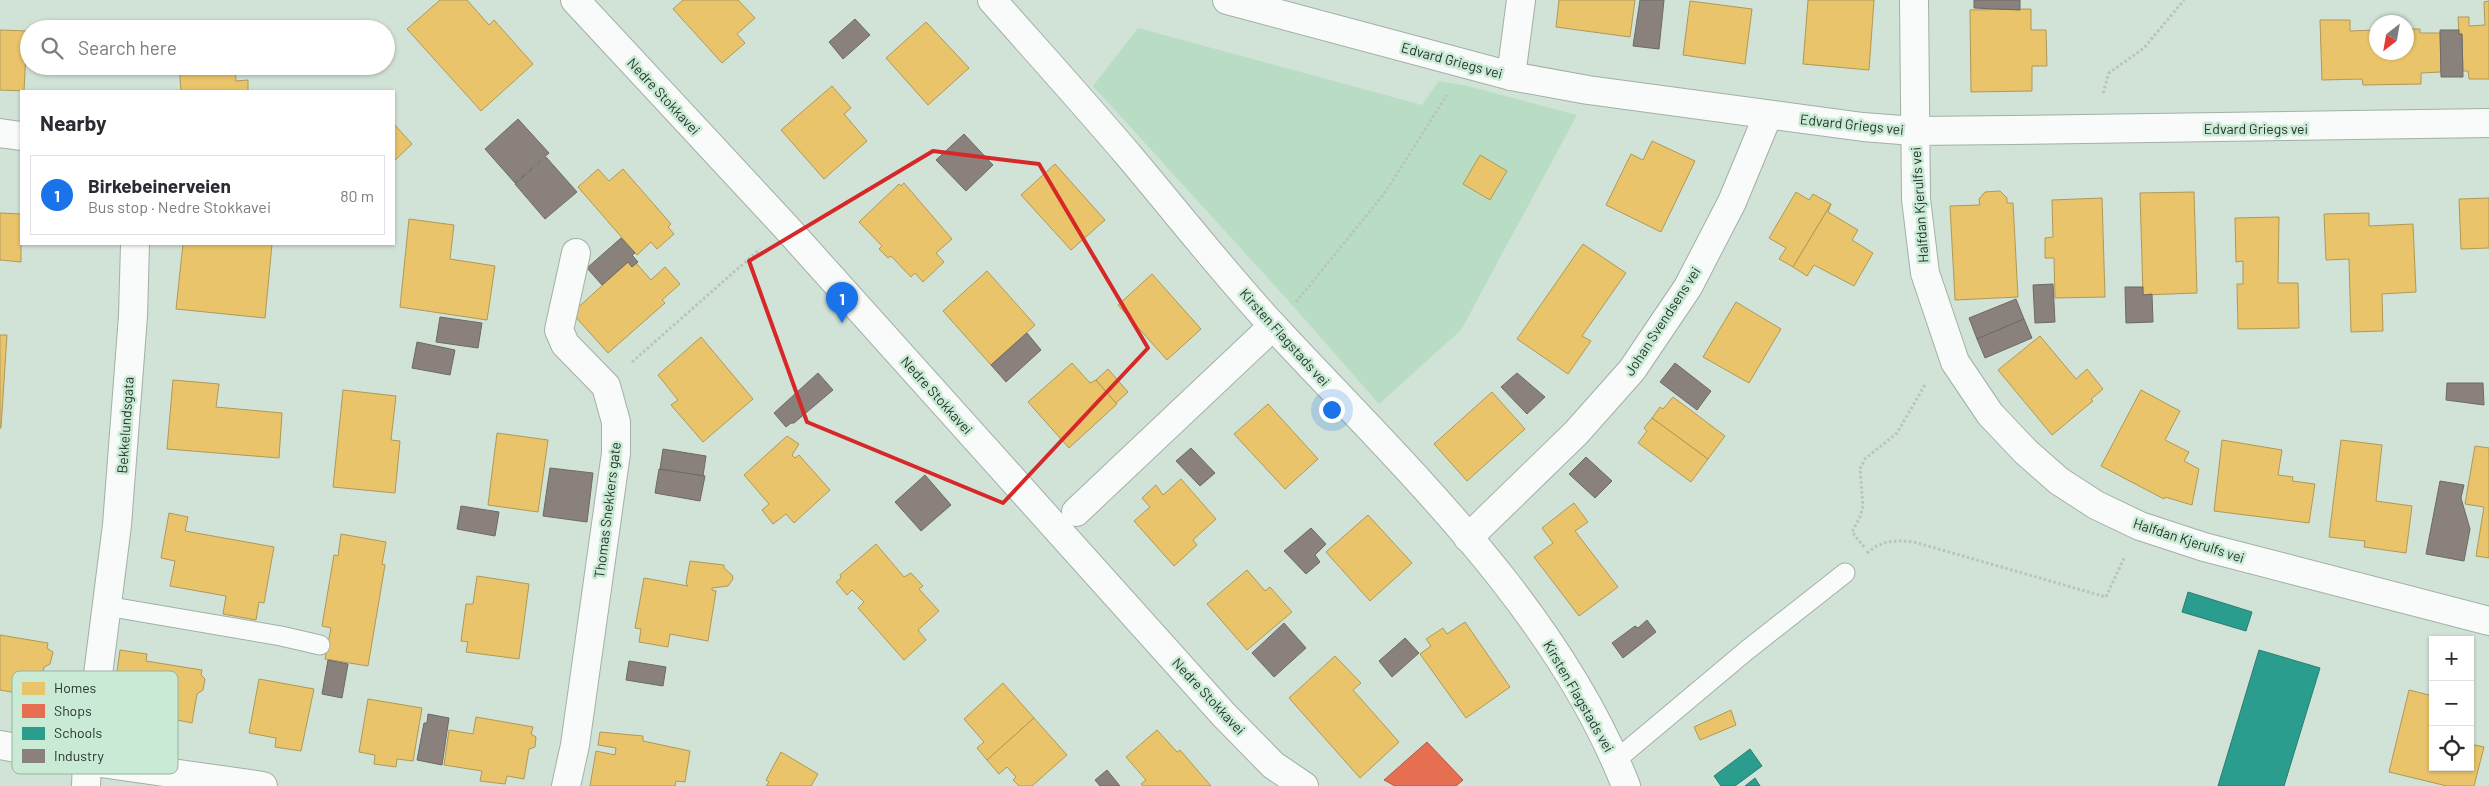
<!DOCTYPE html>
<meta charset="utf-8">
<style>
body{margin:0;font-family:Barlow,sans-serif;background:#f7f7f7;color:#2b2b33}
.controls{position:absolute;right:15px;bottom:15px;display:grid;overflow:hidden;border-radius:0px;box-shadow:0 1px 4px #0004}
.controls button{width:45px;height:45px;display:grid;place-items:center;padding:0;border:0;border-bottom:1px solid #e1e1e2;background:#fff;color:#2b2b33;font:25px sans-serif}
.compass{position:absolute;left:2369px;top:15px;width:45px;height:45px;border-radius:50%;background:#fff;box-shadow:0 1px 4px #0004;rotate:211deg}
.you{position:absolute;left:1331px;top:409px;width:18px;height:18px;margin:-12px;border:4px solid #fff;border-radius:50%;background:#1a73e8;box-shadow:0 0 0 8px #1a73e833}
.badge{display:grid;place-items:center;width:32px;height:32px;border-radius:50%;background:#1a73e8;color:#fff;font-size:16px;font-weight:700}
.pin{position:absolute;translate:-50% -41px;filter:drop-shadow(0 1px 2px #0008)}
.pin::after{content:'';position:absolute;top:26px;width:18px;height:15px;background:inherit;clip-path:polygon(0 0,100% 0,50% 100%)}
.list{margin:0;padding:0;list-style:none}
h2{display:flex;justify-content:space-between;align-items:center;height:65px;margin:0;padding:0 20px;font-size:21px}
h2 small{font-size:16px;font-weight:400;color:#7c7c81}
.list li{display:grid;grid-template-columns:32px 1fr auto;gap:15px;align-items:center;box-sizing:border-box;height:80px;margin:0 10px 10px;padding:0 10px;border:1px solid #e1e1e2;border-radius:0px}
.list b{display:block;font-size:19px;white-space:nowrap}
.list p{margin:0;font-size:16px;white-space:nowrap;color:#7c7c81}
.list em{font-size:16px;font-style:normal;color:#7c7c81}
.icon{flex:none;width:28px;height:28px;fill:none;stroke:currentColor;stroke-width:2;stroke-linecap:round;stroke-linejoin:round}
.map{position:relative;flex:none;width:2489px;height:786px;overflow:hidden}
.search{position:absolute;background:#fff;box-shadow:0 1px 4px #0004;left:20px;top:20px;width:375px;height:55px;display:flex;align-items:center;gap:12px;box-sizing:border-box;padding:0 18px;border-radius:28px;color:#7c7c81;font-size:19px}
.panel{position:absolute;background:#fff;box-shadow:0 1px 4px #0004;left:20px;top:90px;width:375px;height:155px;border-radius:0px}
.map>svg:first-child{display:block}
.green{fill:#b8ddc4}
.homes{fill:#e9c46a;stroke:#af9957}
.shops{fill:#e76f51;stroke:#ae5d46}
.schools{fill:#2a9d8f;stroke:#297e71}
.industry{fill:#8a817c;stroke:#6d6a64}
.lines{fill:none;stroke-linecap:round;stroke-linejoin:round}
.service-casing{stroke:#a2b0a7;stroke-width:21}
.minor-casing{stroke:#a2b0a7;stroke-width:30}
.secondary-casing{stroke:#a2b0a7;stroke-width:30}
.path{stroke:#bcc2be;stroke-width:3;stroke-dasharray:2.5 2.5;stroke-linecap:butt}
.service{stroke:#f8fbf9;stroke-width:19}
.minor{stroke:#f8fbf9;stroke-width:28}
.secondary{stroke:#f8fbf9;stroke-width:28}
.marked{fill:none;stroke:#d62828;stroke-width:4;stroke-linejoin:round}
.labels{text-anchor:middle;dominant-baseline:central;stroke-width:5;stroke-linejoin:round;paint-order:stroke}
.street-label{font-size:14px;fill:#28342c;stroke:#c9ead4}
.key{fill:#c9ead4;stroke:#99b3a2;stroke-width:1}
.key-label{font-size:14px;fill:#28342c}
</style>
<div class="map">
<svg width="2489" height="786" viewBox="0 0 2489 786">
<rect width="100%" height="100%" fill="#d1e2d7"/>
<path class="green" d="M1138,28l284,77 17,-24 29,5 109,29 -116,215 -82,74 -93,-106 -193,-212z"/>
<g class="homes">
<path d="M440,0h27l22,25 5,-5 39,44 -52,47 -74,-82z"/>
<path d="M683,0h55l17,18 -18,16 8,9 -23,20 -49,-54z"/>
<path d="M1559,0h76l-5,37 -74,-10z"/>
<path d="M1808,0h66l-5,70 -66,-6z"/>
<path d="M1690,1l62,8 -7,55 -62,-9z"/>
<path d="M2489,1v78h-20l-1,-8h-5l-1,-37h-3l-1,-17h11v9l16,-1 -1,-23z"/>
<path d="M2031,9v21h15l1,36h-15v25l-61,1 -1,-82z"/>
<path d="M2320,20h30v11l26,-1v22h30v-23h14v4h20l1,39 -20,1v11l-58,1 -1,-6 -40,1z"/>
<path d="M926,22l43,46 -41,37 -42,-47z"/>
<path d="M0,30l27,1 -3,60 -24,-1z"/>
<path d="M179,66h56l1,15 12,-1v11h-67z"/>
<path d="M832,86l19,22 -7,6 23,27 -43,38 -43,-49z"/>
<path d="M394,124l18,20 -18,17z"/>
<path d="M1652,141l43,20 -34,71 -55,-27 25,-51 12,6z"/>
<path d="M1480,155l27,16 -17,29 -27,-16z"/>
<path d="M1055,164l50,56 -34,30 -50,-55z"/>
<path d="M598,169l11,12 14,-12 48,55 -3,3 6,7 -17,15 -6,-7 -14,13 -59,-68z"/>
<path d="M904,183l48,56 -16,14 8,9 -21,20 -8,-9 -4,4 -20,-21 -3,2 -9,-9 3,-3 -23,-24 40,-38 2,2z"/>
<path d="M2000,191l7,7v5h6l5,94 -63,3 -5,-94 30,-1 -1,-6 6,-7z"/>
<path d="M1796,192l13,8 4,-6 18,10 -38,63 -14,-8 7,-11 -17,-10z"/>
<path d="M2194,192l3,101 -54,2 -3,-102z"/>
<path d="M2102,198l3,99 -50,1 -1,-40h-9v-20l8,-1 -1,-37z"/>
<path d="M2489,198v50l-28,1 -2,-50z"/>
<path d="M1831,204l-3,8 30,18 -6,10 21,13 -19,33 -40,-21 -7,11 -14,-9z"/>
<path d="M0,213l21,1v48l-21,-2z"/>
<path d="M2369,213v13l44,-2 3,68 -34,2 1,37 -32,1 -2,-73 -23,1 -2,-46z"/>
<path d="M2279,217l-1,66h20l1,45 -61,1 -1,-45h6v-23l-7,1 -1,-44z"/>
<path d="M409,219l45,6 -4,34 45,7 -8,54 -87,-13z"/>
<path d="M183,244h89l-7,74 -89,-9z"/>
<path d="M1583,244l43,29 -44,63 9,5 -23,33 -51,-35z"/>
<path d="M628,262l4,5 4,-4 15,17 14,-13 15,17 -18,16 3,3 -57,50 -36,-40z"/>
<path d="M987,271l48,54 -44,40 -48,-54z"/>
<path d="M1152,274l49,55 -34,31 -49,-55z"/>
<path d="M1736,302l45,27 -32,54 -46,-26z"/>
<path d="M0,335h7l-6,93h-1z"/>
<path d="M2040,336l36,43 11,-10 16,20 -12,10 2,2 -41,34 -54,-65z"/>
<path d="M701,337l52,62 -50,43 -32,-37 7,-5 -20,-25z"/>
<path d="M1072,363l18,20 6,-3 21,24 -48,44 -41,-46z"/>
<path d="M1108,369l20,23 -12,11 -20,-23z"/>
<path d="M173,380l46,4 -3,23 66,6 -3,45 -112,-9z"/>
<path d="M343,390l53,6 -5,44 9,1 -5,52 -62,-6z"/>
<path d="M2141,390l39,21 -15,29 24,12 -5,9 15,8 -7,36 -27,-8 -1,2 -63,-33z"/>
<path d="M1492,392l33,37 -58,52 -33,-37z"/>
<path d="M1673,397l52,39 -17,23 -56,-41 8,-11 3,2z"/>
<path d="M1268,404l50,55 -33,30 -51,-55z"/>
<path d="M1652,418l56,41 -17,23 -53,-39 9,-12 -3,-3z"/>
<path d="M497,433l51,7 -10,72 -50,-7z"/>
<path d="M787,436l12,8 -7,11 3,3 4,-3 31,35 -36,33 -8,-9 -13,10 -11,-14 7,-6 -25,-29z"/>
<path d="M2222,440l60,10 -4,25 15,2 -1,4 23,3 -6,39 -95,-12z"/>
<path d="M2341,440l41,5 -6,56 36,5 -6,47 -42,-6 1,-6 -36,-4z"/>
<path d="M2475,446l14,2v110l-13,-2 8,-49 -19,-3z"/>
<path d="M1181,479l35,40 -23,21 4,5 -23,21 -40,-45 16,-14 -8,-9 14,-13 7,10z"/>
<path d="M1574,503l14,19 -13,9 43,56 -39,29 -45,-59 19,-14 -11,-15z"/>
<path d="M169,513l19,4 -3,14 89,16 -10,56 -5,-1 -3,18 -33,-6 3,-18 -56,-10 5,-25 -14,-3z"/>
<path d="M1368,515l44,48 -42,38 -44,-49z"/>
<path d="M341,534l45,8 -4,22 3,1 -17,101 -43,-7 6,-31 -9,-2 12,-71 4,1z"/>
<path d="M876,544l28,33 7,-4 12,13 -4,3 20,22 -21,19 8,10 -22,20 -46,-52 6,-6 -12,-12 -5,5 -11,-13 5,-4 -1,-3z"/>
<path d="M690,561l34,4v3l8,7 1,4 -5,7 -16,2v2l4,1 -8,50 -38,-7 -2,13 -29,-5 2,-13 -6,-1 9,-50 44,8 -2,-3z"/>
<path d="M1247,570l18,21 5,-4 22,25 -45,38 -40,-46z"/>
<path d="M477,576l52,8 -10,75 -53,-7 2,-10 -7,-1 5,-37h7z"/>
<path d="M1465,622l45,65 -44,31 -46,-64 11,-8 -5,-7 17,-11 4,6z"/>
<path d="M0,635l48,8 -1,5 6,4 -3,12 -6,3 -5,30 -39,-7z"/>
<path d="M120,650l27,4 -1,7 56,9 -1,5 4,4 -2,11 -6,4 -5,29 -20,-4 -1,10 -22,-5 2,-9 -17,-2 2,-8 -23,-4z"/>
<path d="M1335,656l26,27 -8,7 46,52 -39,36 -71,-80z"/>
<path d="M259,679l55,10 -13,62 -26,-4 1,-9 -27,-5z"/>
<path d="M1003,683l31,35 -47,42 -10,-12 7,-6 -20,-23z"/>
<path d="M2409,690l24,6v71h37v-23l14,3 -10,39h-27l-58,-14z"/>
<path d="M368,699l54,9 -9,53 -16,-2 -1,8 -22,-3 1,-9 -16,-3z"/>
<path d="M1731,710l5,15 -36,15 -6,-13z"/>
<path d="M476,717l57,10 -2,7 5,3 -1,10 -6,2 -5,30 -17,-3 -2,8 -25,-3 2,-10 -38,-6 5,-35 24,4z"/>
<path d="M1034,718l33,37 -35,31h-13l-6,-6 3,-3 -9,-10 -8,7 -12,-14z"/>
<path d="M1157,730l20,22 3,-2 31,36h-68l-2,-2 5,-4 -20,-23z"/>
<path d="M600,732l43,4v5l47,10 -5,31 -9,-1 -1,5h-85l6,-35 19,4 1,-7 -18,-3z"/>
<path d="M781,752l37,22 -7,12h-45l3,-4 -3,-2z"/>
</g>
<path class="shops" d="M1427,742l36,38 -7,6h-61l-11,-6z"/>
<g class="schools">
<path d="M2188,592l64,20 -6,19 -64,-19z"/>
<path d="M2259,650l61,18 -36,118h-66z"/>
<path d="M1750,749l12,17 -27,20h-14l-7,-10z"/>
<path d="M1755,778l5,8h-15z"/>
</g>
<g class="industry">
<path d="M1640,0h24l-5,49 -26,-3z"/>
<path d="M1974,0h46v10l-46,-2z"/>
<path d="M855,19l15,16 -27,24 -14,-17z"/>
<path d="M2440,30h19v4h3l1,43h-22z"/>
<path d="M518,119l31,34 -34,30 -30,-34z"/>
<path d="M964,134l29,31 -27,26 -30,-31z"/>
<path d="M546,157l31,35 -32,27 -30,-35z"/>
<path d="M621,238l14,15 -3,2 6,7 -6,5 -4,-5 -26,23 -15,-17z"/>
<path d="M2053,284l2,38 -20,1 -2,-38z"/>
<path d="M2125,287h18v8l9,-1 1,28 -27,1z"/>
<path d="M2016,299l8,20 -47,20 -8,-21z"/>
<path d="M440,317l42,6 -4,25 -42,-6z"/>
<path d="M2024,319l8,19 -47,20 -8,-19z"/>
<path d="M1027,333l14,17 -35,32 -15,-17z"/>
<path d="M417,342l38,8 -5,25 -38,-7z"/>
<path d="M1675,363l36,28 -14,19 -37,-28z"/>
<path d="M818,373l15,17 -39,33h-3l-5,4 -12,-14z"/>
<path d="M1517,373l28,24 -18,17 -26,-27z"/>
<path d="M2447,383h36l1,22 -38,-5z"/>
<path d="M1191,448l24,25 -15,13 -24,-25z"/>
<path d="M663,449l43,7 -3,20 -43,-7z"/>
<path d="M1586,457l26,24 -17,17 -26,-24z"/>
<path d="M550,468l43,5 -6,49 -44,-6z"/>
<path d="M659,469l46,7 -5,25 -45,-8z"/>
<path d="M925,475l26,30 -30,26 -26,-29z"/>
<path d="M2440,481l24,4 -3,13 9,31 -6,32 -38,-7z"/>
<path d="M461,506l38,6 -4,24 -38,-7z"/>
<path d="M1311,528l15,16 -11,11 5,7 -14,12 -22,-23z"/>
<path d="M1647,620l9,12 -33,26 -11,-15 23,-17 3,2z"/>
<path d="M1284,623l22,25 -32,29 -22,-24z"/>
<path d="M1405,638l14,15 -27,24 -13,-16z"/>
<path d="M328,660l20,4 -6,34 -20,-4z"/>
<path d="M629,661l37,6 -3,19 -37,-6z"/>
<path d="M428,714l21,4 -7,47 -25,-5 7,-37h3z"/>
<path d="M1107,770l13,16h-20l-5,-6z"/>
</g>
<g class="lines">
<defs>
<g id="service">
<path d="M106,606l175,30 39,9"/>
<path d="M1616,760l130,-109 99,-78"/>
</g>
<g id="minor">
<path d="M992,0c46,52 93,104 138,157 48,57 94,116 145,171 128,138 281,279 351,458"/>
<path d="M1227,0l284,76 77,14 275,37 51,4 98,-1 477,-7"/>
<path d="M1914,0l2,199 9,74 30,89 35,52 36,38 33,29 37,24 44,21 64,21 285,74"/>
<path d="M1511,76l10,-76"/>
<path d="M0,133l21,3"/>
<path d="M1076,512l197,-186"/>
<path d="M1468,538l108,-105 56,-63 56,-83 44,-85 36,-87"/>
<path d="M0,745l87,16 176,25"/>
<path d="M86,786l1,-25 30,-236 16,-209 2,-72"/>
<path d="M566,786l9,-41 41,-292v-31l-10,-36 -41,-42 -6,-14 17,-77"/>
</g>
<path id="secondary" d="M575,0l210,226 439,489 49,50 31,21"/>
</defs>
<use href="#service" class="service-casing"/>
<use href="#minor" class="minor-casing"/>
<use href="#secondary" class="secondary-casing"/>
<g class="path">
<path d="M2103,93l6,-20 35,-25 40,-48"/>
<path d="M1296,302l88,-108 63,-99"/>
<path d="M632,362l128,-113"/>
<path d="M1864,547l-12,-15 8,-15 3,-11 -3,-37 5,-10 32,-26 29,-50"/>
<path d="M1867,553c15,-13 28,-13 47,-11l192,55 18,-39"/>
</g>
<use href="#service" class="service"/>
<use href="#minor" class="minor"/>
<use href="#secondary" class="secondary"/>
</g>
<path class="marked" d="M933,151l106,13 109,184 -145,155 -196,-81 -58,-161z"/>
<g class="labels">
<g class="street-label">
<text transform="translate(1452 60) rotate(15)">Edvard Griegs vei</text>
<text transform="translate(664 96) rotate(47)">Nedre Stokkavei</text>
<text transform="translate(1852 124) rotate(6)">Edvard Griegs vei</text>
<text x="2256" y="128">Edvard Griegs vei</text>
<text transform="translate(1919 205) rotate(-94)">Halfdan Kjerulfs vei</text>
<text transform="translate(1662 321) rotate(-57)">Johan Svendsens vei</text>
<text transform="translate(1285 337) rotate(48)">Kirsten Flagstads vei</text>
<text transform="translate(937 395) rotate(48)">Nedre Stokkavei</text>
<text transform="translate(125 425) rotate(-86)">Bekkelundsgata</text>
<text transform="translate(607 510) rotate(-83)">Thomas Snekkers gate</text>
<text transform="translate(2189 540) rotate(18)">Halfdan Kjerulfs vei</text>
<text transform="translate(1209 696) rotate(47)">Nedre Stokkavei</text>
<text transform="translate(1579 696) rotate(60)">Kirsten Flagstads vei</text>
</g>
</g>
<rect x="12" y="671" width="166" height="103" rx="8" class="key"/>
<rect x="22" y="682" width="23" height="13" fill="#e9c46a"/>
<rect x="22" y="704" width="23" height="14" fill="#e76f51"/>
<rect x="22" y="727" width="23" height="13" fill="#2a9d8f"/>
<rect x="22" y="749" width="23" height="14" fill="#8a817c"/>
<g class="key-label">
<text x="54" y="693">Homes</text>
<text x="54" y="716">Shops</text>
<text x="54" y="738">Schools</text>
<text x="54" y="761">Industry</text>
</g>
</svg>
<div class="controls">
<button>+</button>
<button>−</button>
<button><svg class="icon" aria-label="locate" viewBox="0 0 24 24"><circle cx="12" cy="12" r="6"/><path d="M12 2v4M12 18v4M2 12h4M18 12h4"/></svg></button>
</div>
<svg class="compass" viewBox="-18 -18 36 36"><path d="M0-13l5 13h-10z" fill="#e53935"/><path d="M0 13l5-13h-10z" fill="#7c7c81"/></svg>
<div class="you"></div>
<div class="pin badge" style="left:842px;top:323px">1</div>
<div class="search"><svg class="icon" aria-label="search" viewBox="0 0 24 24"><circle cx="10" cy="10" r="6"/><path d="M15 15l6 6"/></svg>Search here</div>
<section class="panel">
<h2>Nearby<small></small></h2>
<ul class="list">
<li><span class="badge">1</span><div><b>Birkebeinerveien</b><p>Bus stop · Nedre Stokkavei</p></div><em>80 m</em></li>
</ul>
</section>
</div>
